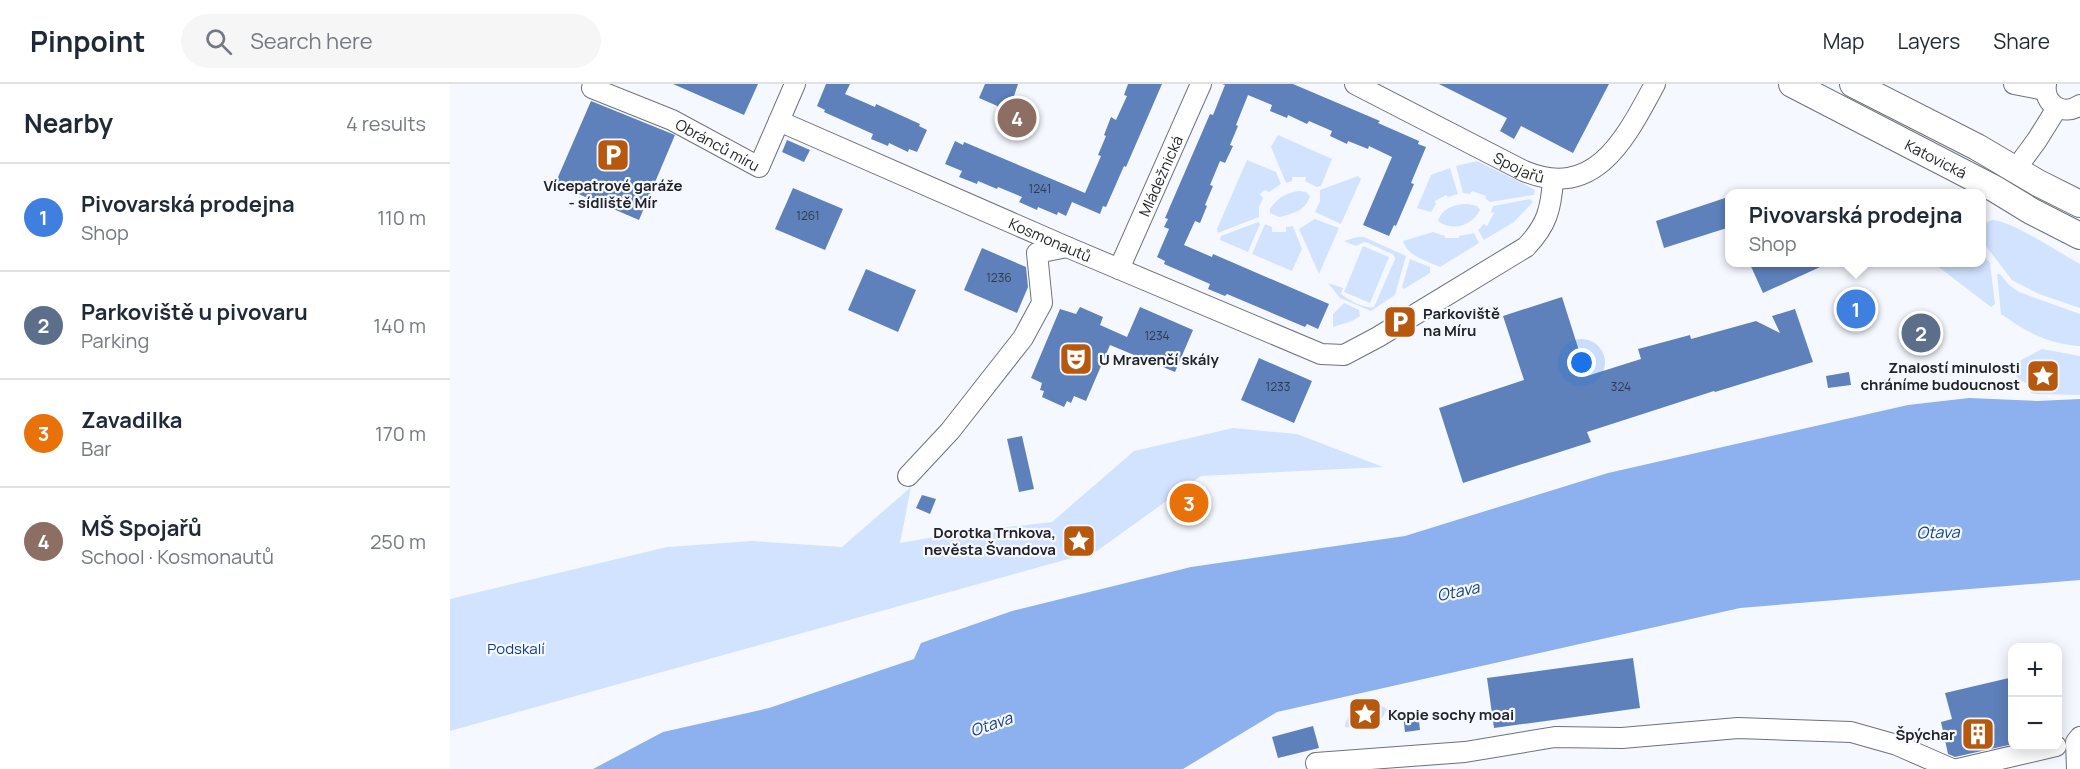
<!DOCTYPE html>
<meta charset="utf-8">
<style>
body{margin:0;font-family:Manrope,sans-serif;background:#f6f6f7;color:#1f2937}
.controls{position:absolute;right:18px;bottom:18px;display:grid;overflow:hidden;border-radius:12px;box-shadow:0 3px 15px #0003}
.controls button{width:54px;height:54px;display:grid;place-items:center;padding:0;border:0;border-bottom:2px solid #e0e1e3;background:#fff;color:#1f2937;font:30px sans-serif}
.you{position:absolute;left:1132px;top:279px;width:21px;height:21px;margin:-15px;border:4px solid #fff;border-radius:50%;background:#1a73e8;box-shadow:0 0 0 9px #1a73e833}
.badge{display:grid;place-items:center;width:39px;height:39px;border-radius:50%;background:#ea580c;color:#fff;font-size:20px;font-weight:700}
.pin{position:absolute;translate:-50% -50%;border:3px solid #fff;box-shadow:0 2px 6px #0006}
.popup{position:absolute;left:1275px;top:105px;width:261px;height:78px;box-sizing:border-box;display:grid;place-content:center;border-radius:12px;background:#fff;filter:drop-shadow(0 2px 4px #0005);font-size:20px;white-space:nowrap;color:#747a83}
.popup b{font-size:22px;color:#1f2937}
.popup::after{content:'';position:absolute;left:50%;top:100%;margin-left:-12px;border:12px solid transparent;border-top-color:#fff}
.list{margin:0;padding:0;list-style:none}
h2{display:flex;justify-content:space-between;align-items:center;height:78px;margin:0;padding:0 24px;font-size:26px}
h2 small{font-size:20px;font-weight:400;color:#747a83}
.list li{display:grid;grid-template-columns:39px 1fr auto;gap:18px;align-items:center;box-sizing:border-box;height:108px;padding:0 24px;border-top:2px solid #e0e1e3}
.list b{display:block;font-size:22px;white-space:nowrap}
.list p{margin:0;font-size:20px;white-space:nowrap;color:#747a83}
.list em{font-size:20px;font-style:normal;color:#747a83}
.icon{flex:none;width:33px;height:33px;fill:none;stroke:currentColor;stroke-width:2;stroke-linecap:round;stroke-linejoin:round}
.map{position:relative;flex:none;width:1630px;height:685px;overflow:hidden}
header{display:flex;align-items:center;gap:36px;box-sizing:border-box;height:84px;padding:0 30px;background:#fff;border-bottom:2px solid #e0e1e3}
header strong{font-size:28px}
nav{display:flex;gap:33px;margin-inline-start:auto;font-size:21px}
.search{width:420px;height:54px;background:#f6f6f7;display:flex;align-items:center;gap:15px;box-sizing:border-box;padding:0 21px;border-radius:33px;color:#747a83;font-size:22px}
main{display:flex}
aside{flex:1;background:#fff}
.map>svg:first-child{display:block}
.green{fill:#d2e3ff}
.water{fill:#8cb1ee}
.building{fill:#5e81bb}
.lines{fill:none;stroke-linecap:round;stroke-linejoin:round}
.minor-casing{stroke:#6c727a;stroke-width:22}
.major-casing{stroke:#6c727a;stroke-width:28}
.minor{stroke:#fff;stroke-width:20}
.major{stroke:#fff;stroke-width:26}
.labels{text-anchor:middle;dominant-baseline:central;stroke-width:4.5;stroke-linejoin:round;paint-order:stroke}
.number-label{font-size:12px;fill:#303a4b}
.street-label{font-size:15px;fill:#212326;stroke:#f5f9ff}
.poi-label{font-size:15px;font-weight:bold;fill:#212326;stroke:#f5f9ff;text-anchor:start}
.park-label{font-size:15px;fill:#123d83;stroke:#f5f9ff}
.water-label{font-size:16px;font-style:italic;fill:#133e85;stroke:#f5f9ff}
</style>
<header>
<strong>Pinpoint</strong>
<div class="search"><svg class="icon" aria-label="search" viewBox="0 0 24 24"><circle cx="10" cy="10" r="6"/><path d="M15 15l6 6"/></svg>Search here</div>
<nav><a>Map</a><a>Layers</a><a>Share</a></nav>
</header>
<main>
<aside>
<h2>Nearby<small>4 results</small></h2>
<ul class="list">
<li><span class="badge" style="background:#3f7fe0">1</span><div><b>Pivovarská prodejna</b><p>Shop</p></div><em>110 m</em></li>
<li><span class="badge" style="background:#5c6f8a">2</span><div><b>Parkoviště u pivovaru</b><p>Parking</p></div><em>140 m</em></li>
<li><span class="badge" style="background:#e8710a">3</span><div><b>Zavadilka</b><p>Bar</p></div><em>170 m</em></li>
<li><span class="badge" style="background:#8d6e63">4</span><div><b>MŠ Spojařů</b><p>School · Kosmonautů</p></div><em>250 m</em></li>
</ul>
</aside>
<div class="map">
<svg width="1630" height="685" viewBox="0 0 1630 685">
<rect width="100%" height="100%" fill="#f5f9ff"/>
<g class="green">
<path d="M828,51l54,24 -11,27 -4,1 -12,-6 1,-4h-14v4l-6,2 -15,-36z"/>
<path d="M797,76l29,12 5,12 -12,8 -4,-2 -5,4 3,4 -4,9v10l-41,16 -1,-4z"/>
<path d="M1027,77l53,26 5,3 -1,5 -44,7 -5,-4 1,-2 -14,-5 -2,3 -7,-1 -7,-27z"/>
<path d="M1000,84l8,26 -10,3 -2,-2 -11,6 1,3 -5,8 -14,-4 14,-33z"/>
<path d="M908,92l3,3 -20,45 -26,-12 5,-11v-11z"/>
<path d="M850,107l6,1 4,4c-4,14 -17,18 -31,21l-9,-4v-4c7,-11 17,-17 30,-18z"/>
<path d="M1080,115l3,3 -19,20 -30,18 -6,-10 6,-6 3,2 7,-13 -3,-1 2,-6z"/>
<path d="M1018,120l9,2 3,4c-8,16 -28,22 -42,11 4,-13 17,-17 30,-17z"/>
<path d="M865,135l24,9 -20,46 -20,-45z"/>
<path d="M1542,136c20,1 68,33 88,44v44l-41,-14 -27,-14 -30,-39v-17z"/>
<path d="M808,138l2,2 -12,28 -28,-12 1,-4z"/>
<path d="M815,140l7,3v5h14v-5l7,-1 9,23 -10,22 -40,-17z"/>
<path d="M983,148l12,4v2h14v-2l15,-3 5,10 -39,24c-13,-6 -33,-11 -37,-26z"/>
<path d="M907,153h7l42,19 -11,39 -24,16 -31,-13 -12,-15 15,5 -2,6c8,6 23,15 33,13l21,-48 -1,-4 -26,-12 -4,-1 -8,4 -12,-5z"/>
<path d="M913,162l26,11 -19,46 -26,-11z"/>
<path d="M1532,170l8,9 5,41 -4,3 -55,-42 2,-2 44,-1z"/>
<path d="M960,175l20,8v6l-26,16 -2,-2z"/>
<path d="M1547,190h3l9,11 10,7 61,22v32c-33,-2 -53,-14 -79,-32z"/>
<path d="M894,219l15,7 1,6 -8,5 -19,6v-13z"/>
<path d="M1592,265l38,7v39l-45,-1 -4,-1 -3,-9 -11,-5 -2,-16z"/>
<path d="M783,344l64,6 86,33 -182,9 -104,75 -647,180v-132l217,-52 85,-6 90,6 69,-60 -11,56 69,-12 83,-9 82,-71z"/>
<path d="M919,620h10l8,5 -4,8 -18,12 -20,-2c1,-14 12,-18 24,-23z"/>
</g>
<path class="water" d="M1519,314l68,3 43,-2v181l-340,28 -463,104 -94,57h-590l70,-37 106,-24 145,-49 7,-16 91,-32 179,-44 214,-31 203,-63 300,-68z"/>
<g class="building">
<path d="M223,0h85l-14,31z"/>
<path d="M376,0h24l-5,10 30,13 1,-3 44,20 -1,2 8,4 -10,22 -8,-3 -1,3 -19,-9 -1,3 -17,-7 2,-5 -49,-22 1,-2 -8,-4z"/>
<path d="M535,0h33l-9,27 -30,-13z"/>
<path d="M678,0h34l-36,83 -2,-1 -18,41 -3,-1 -3,8 -28,-12 -6,14 -8,-4 -1,3 -19,-8 -1,3 -18,-8 3,-5 -24,-10 -1,2 -19,-8 -1,3 -18,-7 3,-6 -17,-7 10,-23 8,4 1,-3 121,51 16,-37 -3,-1 8,-19 -2,-1 7,-18 5,3 11,-24 -3,-1z"/>
<path d="M772,0h71l87,37 -2,2 41,18 -1,3 8,3 -15,36 3,1 -18,42 -2,-1 -5,11 -26,-11 29,-68 -23,-11 -1,3 -20,-8 -1,3 -17,-8 2,-5 -23,-10 -2,3 -19,-9 -1,3 -17,-7 2,-6 -24,-10 -12,30 2,1 -8,19 3,1 -8,17 -5,-2 -10,24 3,1 -8,19 2,1 -7,17 -5,-2 -11,24 28,12 1,-3 116,50 -11,25 -11,-5 -2,3 -78,-33 -2,2 -17,-7 2,-5 -46,-20 1,-3 -8,-4 12,-28 -5,-2 4,-8 -3,-1 45,-104 3,1 12,-30z"/>
<path d="M989,0h170l-36,69 -52,-27 -7,13 -14,-8 7,-13z"/>
<path d="M141,17l84,34 -36,85 -84,-36z"/>
<path d="M337,56l23,10 -6,12 -22,-10z"/>
<path d="M343,104l50,21 -18,41 -50,-21z"/>
<path d="M1275,114l5,15v14l-66,21 -8,-27z"/>
<path d="M532,164l44,19 2,20 -11,26 -53,-23z"/>
<path d="M1299,178h82l-68,31z"/>
<path d="M416,185l50,21 -18,42 -50,-22z"/>
<path d="M1416,210l8,26 -25,8 -8,-27z"/>
<path d="M1112,213l25,79 54,-17 -3,-10 52,-14 1,4 65,-18 24,12 -8,-17 23,-7 18,53 -98,30 -1,-1 -127,41 4,10 -128,41 -24,-75 85,-28 -21,-64z"/>
<path d="M630,223l23,10 -3,8 27,12 13,-30 53,23 -18,42 -65,-27 -24,56 -12,-5 -3,7 -4,-2 -3,6 -22,-10 2,-6 -4,-1 2,-7 -11,-5 29,-69 16,5z"/>
<path d="M809,274l53,23 -18,42 -53,-23z"/>
<path d="M1399,288l2,13 -23,3 -2,-12z"/>
<path d="M572,352l12,53 -15,3 -12,-53z"/>
<path d="M749,405l5,14 -21,7 -4,-14z"/>
<path d="M472,411l14,4 -6,15 -14,-6z"/>
<path d="M1183,574l7,50 -146,20 -7,-50z"/>
<path d="M1559,594l4,15v51l-58,13 -7,-3 -7,-32 11,-3 -7,-26z"/>
<path d="M968,629l2,17 -15,2 -2,-17z"/>
<path d="M863,642l6,22 -41,10 -6,-21z"/>
</g>
<g class="lines">
<defs>
<g id="minor">
<path id="s1" d="M905,0l169,87c72,30 102,-34 131,-87"/>
<path d="M1564,0l31,6"/>
<path d="M1596,0c-3,20 17,33 34,21"/>
<path id="s2" d="M142,4l80,32 87,47 36,-83"/>
<path id="s3" d="M329,37l288,126 254,107 23,1 34,-18 148,-90c21,-22 25,-38 27,-67"/>
<path d="M1565,86l22,-30 20,-32"/>
<path id="s4" d="M669,185l82,-185"/>
<path d="M458,392l42,-45 73,-93 19,-35 -5,-50 30,-6"/>
<path d="M866,679l149,-11 90,-15 67,1 116,-10 113,4 46,13 55,24"/>
<path d="M1508,685l98,-23"/>
<path d="M1627,685l-1,-27 4,-5"/>
</g>
<g id="major">
<path id="s5" d="M1342,0l203,105 36,22 49,25"/>
<path d="M1403,0l124,63 61,36 42,21"/>
</g>
</defs>
<use href="#minor" class="minor-casing"/>
<use href="#major" class="major-casing"/>
<use href="#minor" class="minor"/>
<use href="#major" class="major"/>
</g>
<defs>
<symbol id="parking-square" viewBox="-11 -11 22 22"><rect x="-9" y="-9" width="18" height="18" rx="4" fill="#b7580f" stroke="#f5f9ff"/><path d="M-3.5-5.5H1a3.5 3.5 0 0 1 0 7H-1V5.5H-3.5ZM-1-3.4V-.6H.8a1.4 1.4 0 0 0 0-2.8Z" fill="#fff"/></symbol>
<symbol id="theatre-square" viewBox="-11 -11 22 22"><rect x="-9" y="-9" width="18" height="18" rx="4" fill="#b7580f" stroke="#f5f9ff"/><path d="M-5-5.5Q0-4 5-5.5V0Q5 5 0 6Q-5 5-5 0ZM-3.3-2.5H-1v1.5H-3.3ZM1-2.5H3.3v1.5H1ZM-2.8 1Q0 5.5 2.8 1Z" fill="#fff"/></symbol>
<symbol id="sight-square" viewBox="-11 -11 22 22"><rect x="-9" y="-9" width="18" height="18" rx="4" fill="#b7580f" stroke="#f5f9ff"/><path d="M0-6L1.8-2.2L6-1.7L2.9 1.2L3.7 5.4L0 3.3L-3.7 5.4L-2.9 1.2L-6-1.7L-1.8-2.2Z" fill="#fff"/></symbol>
<symbol id="building-square" viewBox="-11 -11 22 22"><rect x="-9" y="-9" width="18" height="18" rx="4" fill="#b7580f" stroke="#f5f9ff"/><path d="M-4-6H4V6H1V3H-1V6H-4ZM-2.5-4.3h1.7v1.8h-1.7ZM.8-4.3h1.7v1.8H.8ZM-2.5-1h1.7V.8h-1.7ZM.8-1h1.7V.8H.8Z" fill="#fff"/></symbol>
</defs>
<g fill-rule="evenodd">
<use href="#parking-square" x="144" y="52" width="38" height="38"/>
<use href="#parking-square" x="931" y="219" width="38" height="38"/>
<use href="#theatre-square" x="607" y="256" width="38" height="38"/>
<use href="#sight-square" x="1574" y="273" width="38" height="38"/>
<use href="#sight-square" x="610" y="438" width="38" height="38"/>
<use href="#sight-square" x="896" y="611" width="38" height="38"/>
<use href="#building-square" x="1509" y="631" width="38" height="38"/>
</g>
<g class="labels">
<g class="number-label">
<text x="590" y="104">1241</text>
<text x="358" y="131">1261</text>
<text x="549" y="193">1236</text>
<text x="707" y="251">1234</text>
<text x="828" y="302">1233</text>
<text x="1171" y="302">324</text>
</g>
<g class="street-label">
<text stroke="none"><textPath href="#s2" startOffset="138">Obránců míru</textPath></text>
<text stroke="none"><textPath href="#s5" startOffset="162">Katovická</textPath></text>
<text stroke="none"><textPath href="#s1" startOffset="184">Spojařů</textPath></text>
<text stroke="none"><textPath href="#s4" startOffset="102">Mládežnická</textPath></text>
<text stroke="none"><textPath href="#s3" startOffset="296">Kosmonautů</textPath></text>
</g>
<g class="poi-label">
<text x="163" y="101" text-anchor="middle">Vícepatrové garáže<tspan x="163" dy="17">- sídliště Mír</tspan></text>
<text x="973" y="229">Parkoviště<tspan x="973" dy="17">na Míru</tspan></text>
<text x="649" y="275">U Mravenčí skály</text>
<text x="1570" y="283" text-anchor="end">Znalostí minulosti<tspan x="1570" dy="17">chráníme budoucnost</tspan></text>
<text x="606" y="448" text-anchor="end">Dorotka Trnkova,<tspan x="606" dy="17">nevěsta Švandova</tspan></text>
<text x="938" y="630">Kopie sochy moai</text>
<text x="1505" y="650" text-anchor="end">Špýchar</text>
</g>
<g class="park-label">
<text x="66" y="564">Podskalí</text>
</g>
<g class="water-label">
<text transform="translate(1488 448) rotate(-1)">Otava</text>
<text transform="translate(1008 507) rotate(-12)">Otava</text>
<text transform="translate(541 640) rotate(-19)">Otava</text>
</g>
</g>
</svg>
<div class="controls">
<button>+</button>
<button>−</button>
</div>
<div class="you"></div>
<div class="pin badge" style="left:1406px;top:225px;background:#3f7fe0">1</div>
<div class="popup"><b>Pivovarská prodejna</b>Shop</div>
<div class="pin badge" style="left:1471px;top:249px;background:#5c6f8a">2</div>
<div class="pin badge" style="left:739px;top:419px;background:#e8710a">3</div>
<div class="pin badge" style="left:567px;top:34px;background:#8d6e63">4</div>
</div>
</main>
